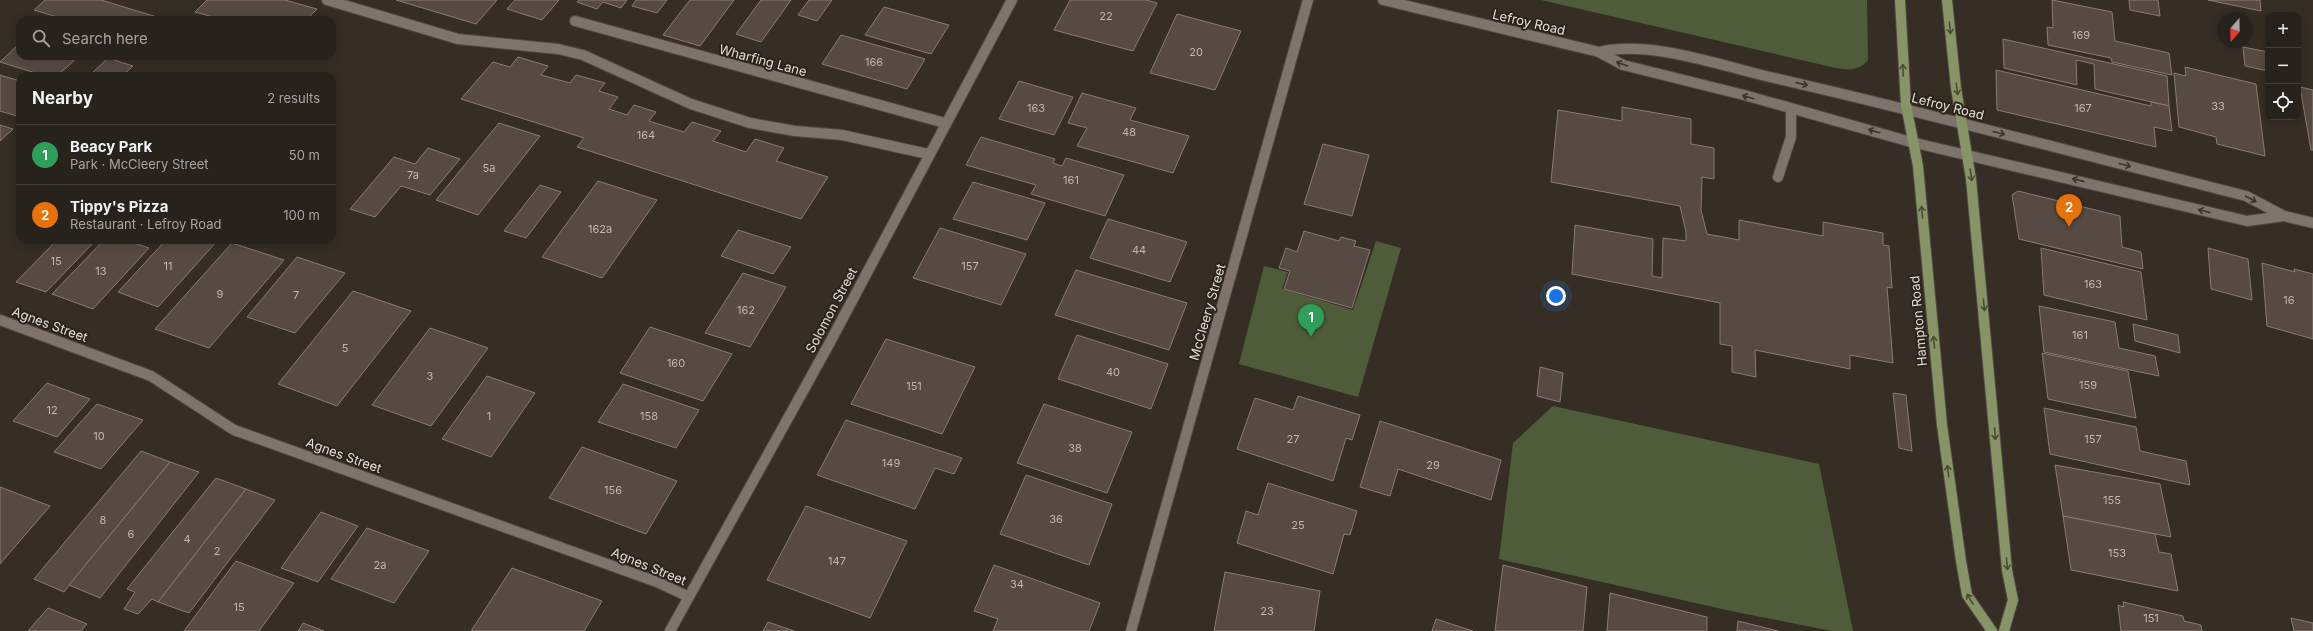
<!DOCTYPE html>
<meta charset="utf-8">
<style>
body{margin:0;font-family:Inter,sans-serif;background:#302a25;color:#f1f3f6}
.controls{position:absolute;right:12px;top:12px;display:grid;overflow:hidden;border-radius:8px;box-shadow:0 2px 10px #0003}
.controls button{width:36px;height:36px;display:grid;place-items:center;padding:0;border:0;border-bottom:1px solid #443f3b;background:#28221c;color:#f1f3f6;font:20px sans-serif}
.compass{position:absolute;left:2217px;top:12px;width:36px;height:36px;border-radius:50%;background:#28221c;box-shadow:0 2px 10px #0003;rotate:200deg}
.you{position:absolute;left:1556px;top:296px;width:14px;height:14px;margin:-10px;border:3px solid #fff;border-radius:50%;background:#1a73e8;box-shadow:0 0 0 6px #1a73e833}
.badge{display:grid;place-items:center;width:26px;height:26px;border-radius:50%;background:#1a73e8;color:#fff;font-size:13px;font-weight:700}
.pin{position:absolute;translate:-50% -33px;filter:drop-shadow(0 1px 2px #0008)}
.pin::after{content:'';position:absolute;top:21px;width:14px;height:12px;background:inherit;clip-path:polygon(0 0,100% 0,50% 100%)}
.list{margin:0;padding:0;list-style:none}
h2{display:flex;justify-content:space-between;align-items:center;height:52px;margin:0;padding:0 16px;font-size:17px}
h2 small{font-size:13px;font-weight:400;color:#a5a4a3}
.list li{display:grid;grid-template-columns:26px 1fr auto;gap:12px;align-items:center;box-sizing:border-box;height:60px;padding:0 16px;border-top:1px solid #443f3b}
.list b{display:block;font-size:15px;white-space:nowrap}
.list p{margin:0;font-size:13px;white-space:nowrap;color:#a5a4a3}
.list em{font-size:13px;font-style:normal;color:#a5a4a3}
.icon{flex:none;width:22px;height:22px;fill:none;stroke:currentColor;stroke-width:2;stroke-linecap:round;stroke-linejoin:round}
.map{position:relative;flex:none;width:2313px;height:631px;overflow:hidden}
.search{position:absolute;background:#28221c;box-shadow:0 2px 10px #0003;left:16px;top:16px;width:320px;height:44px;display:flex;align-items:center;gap:10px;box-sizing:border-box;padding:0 14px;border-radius:12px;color:#a5a4a3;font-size:15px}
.panel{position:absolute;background:#28221c;box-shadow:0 2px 10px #0003;left:16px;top:72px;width:320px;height:172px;border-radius:12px}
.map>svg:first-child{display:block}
.green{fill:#4f5c39}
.building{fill:#564a43;stroke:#887b73}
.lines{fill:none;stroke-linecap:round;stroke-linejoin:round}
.minor-casing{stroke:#514942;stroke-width:12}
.major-casing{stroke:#514942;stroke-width:12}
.minor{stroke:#7f746b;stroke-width:10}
.major{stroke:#879467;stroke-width:10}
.oneway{stroke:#4c4b36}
.oneway2{stroke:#3d342c}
.labels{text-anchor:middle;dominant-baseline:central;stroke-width:4;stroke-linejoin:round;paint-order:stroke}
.number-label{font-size:11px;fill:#bfb8b2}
.street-label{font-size:13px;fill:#e2dcd7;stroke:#2c241c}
</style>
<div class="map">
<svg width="2313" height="631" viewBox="0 0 2313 631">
<rect width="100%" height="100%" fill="#362e25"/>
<g class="green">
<path d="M1541,0h326l1,60c-9,11 -19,10 -32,8z"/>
<path d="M1376,241l25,7 -43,149 -119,-33 25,-98 24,6 -6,17 71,21z"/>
<path d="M1553,406l266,58 34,167h-21l-101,-20 -232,-52 14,-116z"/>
</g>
<g class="building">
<path d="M45,0h56l66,20h-100l-33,-10z"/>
<path d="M207,0h78l32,9 -11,11h-82l-29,-8z"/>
<path d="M396,0h101l-21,24z"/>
<path d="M515,0h44l-17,20 -35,-11z"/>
<path d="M579,0h48l-6,8 -18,-6 -6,7 -20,-7z"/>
<path d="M636,0h31l-10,13 -25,-7z"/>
<path d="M690,0h44l-34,46 -37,-11z"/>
<path d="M761,0h30l-30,42 -25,-8z"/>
<path d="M809,0h23l-15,21 -19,-6z"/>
<path d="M1070,0h76l11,3 -24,48 -79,-21z"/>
<path d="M2052,0l60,12 3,29 54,12 3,22 -60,-13 -1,-4 -63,-13 -1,-18 6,1z"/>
<path d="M2129,0h29l2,16 -30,-6z"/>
<path d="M2208,0h52l1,11z"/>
<path d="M884,7l65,18 -18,29 -66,-19z"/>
<path d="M1177,14l64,17 -26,59 -65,-17z"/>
<path d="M841,35l84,24 -18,30 -85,-25z"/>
<path d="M2003,39l164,37 2,30 -74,-17 -1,-25 -18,-4 1,25 -73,-17z"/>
<path d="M20,43v13h59l-22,20h-12l-45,-14z"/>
<path d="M2243,47l25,5v19l-23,-5z"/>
<path d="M518,57l30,9 -7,9 29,8 6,-8 29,8 -6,8 19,6 -9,12 18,6 7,-10 22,7 -7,9 35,11 8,-10 29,9 -8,10 33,11 9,-13 29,9 -8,13 52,16 -27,42 -224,-72 7,-9 -123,-39 32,-37 17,5z"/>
<path d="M108,58l25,8 -11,10h-33z"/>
<path d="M2185,67l71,17 9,72 -48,-12 -1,-7 -37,-10 -5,-54 12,3z"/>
<path d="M1996,70l155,36v-4l18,4 3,25 -18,-4 2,20 -159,-37z"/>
<path d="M0,75l20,6v36l-20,-6z"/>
<path d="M1019,81l54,16 -19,38 -55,-16z"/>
<path d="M2300,87l13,3v60h-2z"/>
<path d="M1082,93l54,15 -6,12 59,16 -16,37 -96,-27 10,-18 -19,-5z"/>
<path d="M1622,107l69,12v25l23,4v31l-12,-2 -1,33 6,24 32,6v-20l84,16v-14l60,11v12l6,1 3,42 -5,-1 6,76 -43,-8v14l-95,-19 1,27 -24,-5v-26l-12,-2v-41l-148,-29 3,-49 78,14 -1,37 10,2 1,-40 23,3v-9l-6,-26 -129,-24 7,-72 64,11z"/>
<path d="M499,123l41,13 -62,79 -42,-15z"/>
<path d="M0,125l13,4 -13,12z"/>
<path d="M981,137l74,22 -2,4 9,3 4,-8 58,17 -19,41 -74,-22 5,-9 -70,-20z"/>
<path d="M1323,144l46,11 -17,61 -48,-12z"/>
<path d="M428,148l32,11 -30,36 -29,-9 -26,31 -25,-8 44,-52 21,7z"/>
<path d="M598,181l59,19 -55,78 -60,-21z"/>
<path d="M973,182l72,21 -18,37 -74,-21z"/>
<path d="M540,185l21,7 -35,46 -22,-7z"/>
<path d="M2018,191l102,25 2,31 19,5 2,17 -124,-30 -7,-44z"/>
<path d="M1108,219l79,23 -17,40 -80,-24z"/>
<path d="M940,228l86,26 -25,51 -88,-27z"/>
<path d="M738,230l53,17 -18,27 -52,-18z"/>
<path d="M1304,231l35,10 2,-4 15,4 -2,5 16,4 -18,58 -68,-19 6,-18 -11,-3 7,-20 11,4z"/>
<path d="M57,240h39l-50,52 -30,-10z"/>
<path d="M104,240h21l24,8 -56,61 -41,-15z"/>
<path d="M166,240h52l-60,67 -40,-15z"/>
<path d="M232,243l52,17 -75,88 -54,-19z"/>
<path d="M2041,248l100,24 6,48 -103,-25z"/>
<path d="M2208,248l40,11 4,41 -41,-11z"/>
<path d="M297,257l48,16 -50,60 -48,-16z"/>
<path d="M2262,263l33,9 -1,-3 19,5v65l-46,-13z"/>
<path d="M1076,270l111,33 -18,47 -114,-35z"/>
<path d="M743,273l43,14 -36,60 -45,-14z"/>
<path d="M353,291l58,20 -74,95 -59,-22z"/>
<path d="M2039,306l76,16 4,26 36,8 4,20 -115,-24z"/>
<path d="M2133,324l45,11 2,18 -45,-12z"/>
<path d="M650,327l82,27 -29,47 -83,-28z"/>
<path d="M430,328l58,20 -57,78 -59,-21z"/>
<path d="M1077,335l91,29 -17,45 -93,-30z"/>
<path d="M886,339l89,28 -33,67 -91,-30z"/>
<path d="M2042,353l86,18 8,47 -88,-19z"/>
<path d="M1540,367l23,6 -3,29 -23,-6z"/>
<path d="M487,376l48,17 -44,64 -49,-18z"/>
<path d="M47,383l43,16 -33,38 -44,-16z"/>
<path d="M623,384l76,26 -23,38 -78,-26z"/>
<path d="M1893,393l13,2 6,56 -13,-3z"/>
<path d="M1298,396l62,19 -8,25 -6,-2 -13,43 -96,-32 18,-51 38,12z"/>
<path d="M97,404l46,16 -42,49 -47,-17z"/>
<path d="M1044,404l88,28 -25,61 -90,-30z"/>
<path d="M2044,408l92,19 4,24 46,10 4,24 -140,-31z"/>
<path d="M846,420l116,38 -8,16 -19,-6 -20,41 -98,-34z"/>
<path d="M1380,421l121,39 -10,40 -93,-31 -8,27 -30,-9z"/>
<path d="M582,447l95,34 -31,53 -97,-36z"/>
<path d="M141,451l29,11 -106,130 -30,-13z"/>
<path d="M170,462l29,10 -99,126 -31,-13z"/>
<path d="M2055,465l105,19 11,53 -108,-21z"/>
<path d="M1026,475l86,29 -23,61 -89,-31z"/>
<path d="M216,478l30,11 -88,113 -6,-3 -14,15 -14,-5 11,-17 -8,-3z"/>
<path d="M1268,483l89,28 -7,24 -6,-1 -11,40 -96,-31 9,-32 12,4z"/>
<path d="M0,487l50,19 -50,58z"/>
<path d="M246,489l29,11 -86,113 -31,-11z"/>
<path d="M806,506l101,35 -37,77 -103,-38z"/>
<path d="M321,512l37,14 -40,56 -37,-14z"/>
<path d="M2063,516l92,18 4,18 12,2 7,37 -107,-21z"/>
<path d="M367,528l62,23 -35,52 -63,-24z"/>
<path d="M236,561l58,22 -35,48h-75z"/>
<path d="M994,565l106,38 -11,28h-96l5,-12 -24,-8z"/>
<path d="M1503,565l84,22 -4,44h-88z"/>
<path d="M512,568l90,33 -18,30h-113z"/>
<path d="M1225,572l95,19 -6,40h-100z"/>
<path d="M1610,593l97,24v14h-100z"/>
<path d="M2123,602l60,14 1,5 17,4 1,6h-81l-3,-26 6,2z"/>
<path d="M48,608l39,16 -6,7h-53z"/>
<path d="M2291,618l22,5v8h-19z"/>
<path d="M1436,619l37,12h-41z"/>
<path d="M1738,621l40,10h-41z"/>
<path d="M768,622l26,9h-31z"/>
<path d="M303,623l21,8h-26z"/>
</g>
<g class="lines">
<defs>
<g id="minor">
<path d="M327,0l131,39 100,10 25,6 108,49 59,19 45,8 47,4 86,19"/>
<path d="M1383,0l216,52 24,13 121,30 167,47 336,79 37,-5"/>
<path d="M575,21l370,102"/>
<path d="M1599,52c52,-12 119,13 171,25 159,36 317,79 476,119l38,20 29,7"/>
<path d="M1778,177l13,-40v-28"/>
<path d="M0,320l151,56 83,54 423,152 32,15"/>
<path d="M670,631l158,-285 184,-346"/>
<path d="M1131,631l177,-631"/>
</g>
<g id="major">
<path d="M1900,0l6,105 12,61 24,259 19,136 6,34 25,36"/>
<path d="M1947,0l9,88 15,91 36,391 6,30 -9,31"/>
</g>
</defs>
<use href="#minor" class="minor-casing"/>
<use href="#major" class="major-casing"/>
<use href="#minor" class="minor"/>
<use href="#major" class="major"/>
</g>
<defs><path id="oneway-shaft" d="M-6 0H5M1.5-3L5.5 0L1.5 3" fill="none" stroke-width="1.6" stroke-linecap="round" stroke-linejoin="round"/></defs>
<g class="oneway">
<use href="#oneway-shaft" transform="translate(1950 28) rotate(84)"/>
<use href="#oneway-shaft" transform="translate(1903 70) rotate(-92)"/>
<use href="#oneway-shaft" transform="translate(1957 89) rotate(82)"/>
<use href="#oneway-shaft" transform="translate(1971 175) rotate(82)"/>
<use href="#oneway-shaft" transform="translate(1922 212) rotate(-95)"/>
<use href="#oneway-shaft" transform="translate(1984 305) rotate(84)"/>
<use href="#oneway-shaft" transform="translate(1934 342) rotate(-95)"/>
<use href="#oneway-shaft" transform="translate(1995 434) rotate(86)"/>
<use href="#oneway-shaft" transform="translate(1948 471) rotate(-98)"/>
<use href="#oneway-shaft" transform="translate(2007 564) rotate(85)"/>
<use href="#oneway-shaft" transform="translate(1970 599) rotate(-120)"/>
</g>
<g class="oneway2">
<use href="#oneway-shaft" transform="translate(1622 64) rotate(-160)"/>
<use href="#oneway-shaft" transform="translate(1802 84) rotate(13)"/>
<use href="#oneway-shaft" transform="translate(1748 97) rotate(-164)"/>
<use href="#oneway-shaft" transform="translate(1874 131) rotate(-164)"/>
<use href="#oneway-shaft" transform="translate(1999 133) rotate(14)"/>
<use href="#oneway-shaft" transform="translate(2125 165) rotate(15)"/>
<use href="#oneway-shaft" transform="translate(2078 180) rotate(-167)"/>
<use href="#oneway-shaft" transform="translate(2251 199) rotate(27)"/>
<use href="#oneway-shaft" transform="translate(2204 211) rotate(-166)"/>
</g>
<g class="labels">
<g class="number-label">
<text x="1106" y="16">22</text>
<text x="2081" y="35">169</text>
<text x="1196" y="52">20</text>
<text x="874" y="62">166</text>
<text x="2218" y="106">33</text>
<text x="1036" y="108">163</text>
<text x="2083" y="108">167</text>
<text x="1129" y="132">48</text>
<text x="646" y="135">164</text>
<text x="489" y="168">5a</text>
<text x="413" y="175">7a</text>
<text x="1071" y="180">161</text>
<text x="600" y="229">162a</text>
<text x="1139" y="250">44</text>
<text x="56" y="261">15</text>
<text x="168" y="266">11</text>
<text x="970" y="266">157</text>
<text x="101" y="271">13</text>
<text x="2093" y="284">163</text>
<text x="220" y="294">9</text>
<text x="296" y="295">7</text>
<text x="2289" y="300">16</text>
<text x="746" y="310">162</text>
<text x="2080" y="335">161</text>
<text x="345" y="348">5</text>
<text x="676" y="363">160</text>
<text x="1113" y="372">40</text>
<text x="430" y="376">3</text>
<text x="2088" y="385">159</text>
<text x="914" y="386">151</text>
<text x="52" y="410">12</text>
<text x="489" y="416">1</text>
<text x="649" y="416">158</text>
<text x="99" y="436">10</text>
<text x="1293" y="439">27</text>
<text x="2093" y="439">157</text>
<text x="1075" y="448">38</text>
<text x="891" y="463">149</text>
<text x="1433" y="465">29</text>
<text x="613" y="490">156</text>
<text x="2112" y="500">155</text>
<text x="1056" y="519">36</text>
<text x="103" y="520">8</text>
<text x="1298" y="525">25</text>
<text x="131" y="534">6</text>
<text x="187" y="539">4</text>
<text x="217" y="551">2</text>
<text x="2117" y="553">153</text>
<text x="837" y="561">147</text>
<text x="380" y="565">2a</text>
<text x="1017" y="584">34</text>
<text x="239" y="607">15</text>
<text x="1267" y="611">23</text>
<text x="2151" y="618">151</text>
</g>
<g class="street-label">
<text transform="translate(1529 22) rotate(13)">Lefroy Road</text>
<text transform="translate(763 60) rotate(15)">Wharfing Lane</text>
<text transform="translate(1948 106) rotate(14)">Lefroy Road</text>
<text transform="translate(831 310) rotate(-62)">Solomon Street</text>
<text transform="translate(1207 312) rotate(-74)">McCleery Street</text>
<text transform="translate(1918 321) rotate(-95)">Hampton Road</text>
<text transform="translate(50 324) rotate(20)">Agnes Street</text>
<text transform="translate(344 455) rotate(20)">Agnes Street</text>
<text transform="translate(649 566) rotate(22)">Agnes Street</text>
</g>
</g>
</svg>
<div class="controls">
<button>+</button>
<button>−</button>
<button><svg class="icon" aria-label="locate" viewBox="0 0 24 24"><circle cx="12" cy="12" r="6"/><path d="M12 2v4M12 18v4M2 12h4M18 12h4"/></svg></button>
</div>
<svg class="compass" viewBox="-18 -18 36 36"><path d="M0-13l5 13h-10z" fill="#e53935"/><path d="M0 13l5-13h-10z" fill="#a5a4a3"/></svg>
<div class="you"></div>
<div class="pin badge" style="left:1311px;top:337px;background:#2e9e5b">1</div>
<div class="pin badge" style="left:2069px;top:227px;background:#e8710a">2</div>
<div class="search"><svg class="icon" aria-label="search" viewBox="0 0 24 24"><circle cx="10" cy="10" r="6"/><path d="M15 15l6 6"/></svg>Search here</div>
<section class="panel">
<h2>Nearby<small>2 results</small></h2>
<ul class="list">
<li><span class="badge" style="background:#2e9e5b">1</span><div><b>Beacy Park</b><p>Park · McCleery Street</p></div><em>50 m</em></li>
<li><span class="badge" style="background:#e8710a">2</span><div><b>Tippy's Pizza</b><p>Restaurant · Lefroy Road</p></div><em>100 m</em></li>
</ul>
</section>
</div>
